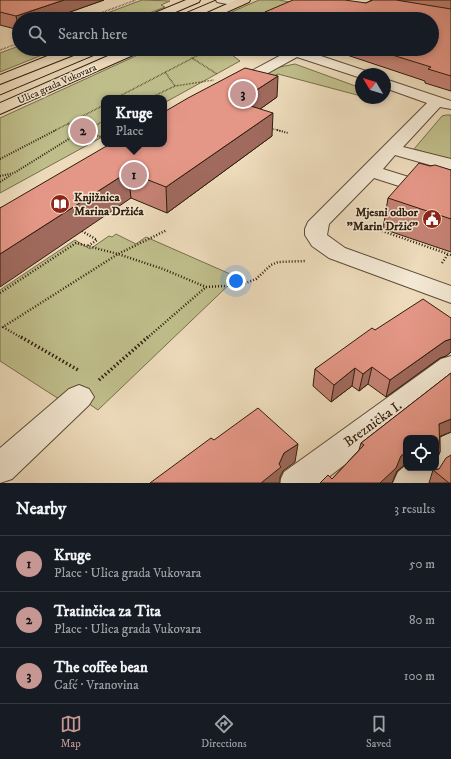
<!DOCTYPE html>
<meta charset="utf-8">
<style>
body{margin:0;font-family:"IM FELL DW Pica",serif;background:#20242c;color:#f1f3f6}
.controls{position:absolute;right:12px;bottom:12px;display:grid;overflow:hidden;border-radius:8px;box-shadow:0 2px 6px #0003}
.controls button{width:36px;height:36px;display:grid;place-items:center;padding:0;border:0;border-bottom:1px solid #363941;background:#171b24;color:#f1f3f6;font:20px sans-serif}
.compass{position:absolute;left:355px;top:68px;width:36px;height:36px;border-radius:50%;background:#171b24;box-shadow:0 2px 6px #0003;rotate:308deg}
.you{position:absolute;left:236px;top:281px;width:14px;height:14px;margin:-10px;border:3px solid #fff;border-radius:50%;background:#1a73e8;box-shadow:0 0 0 6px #1a73e833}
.badge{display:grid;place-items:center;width:26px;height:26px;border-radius:50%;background:#c59692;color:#111;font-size:13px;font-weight:700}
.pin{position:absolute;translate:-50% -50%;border:2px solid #fff;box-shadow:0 1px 4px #0006}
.popup{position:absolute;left:101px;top:95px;width:66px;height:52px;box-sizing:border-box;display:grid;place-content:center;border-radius:8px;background:#171b24;filter:drop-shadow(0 1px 3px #0005);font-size:13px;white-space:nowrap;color:#9ea1a6}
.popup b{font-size:15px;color:#f1f3f6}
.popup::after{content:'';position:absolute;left:50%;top:100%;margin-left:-8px;border:8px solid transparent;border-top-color:#171b24}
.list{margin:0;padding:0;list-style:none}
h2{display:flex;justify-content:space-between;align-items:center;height:52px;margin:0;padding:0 16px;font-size:17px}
h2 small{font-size:13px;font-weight:400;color:#9ea1a6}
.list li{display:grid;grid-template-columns:26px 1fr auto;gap:12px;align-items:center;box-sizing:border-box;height:56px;padding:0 16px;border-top:1px solid #363941}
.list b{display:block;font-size:15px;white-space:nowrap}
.list p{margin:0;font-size:13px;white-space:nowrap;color:#9ea1a6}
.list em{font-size:13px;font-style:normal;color:#9ea1a6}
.icon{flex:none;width:22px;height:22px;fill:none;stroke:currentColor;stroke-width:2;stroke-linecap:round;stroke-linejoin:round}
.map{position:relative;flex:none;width:451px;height:483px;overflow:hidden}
.search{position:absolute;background:#171b24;box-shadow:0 2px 6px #0003;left:12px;right:12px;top:12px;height:44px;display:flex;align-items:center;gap:10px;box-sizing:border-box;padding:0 14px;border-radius:22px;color:#9ea1a6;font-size:15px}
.sheet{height:220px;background:#171b24}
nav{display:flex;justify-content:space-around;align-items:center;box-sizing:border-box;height:56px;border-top:1px solid #363941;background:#171b24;font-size:11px;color:#9ea1a6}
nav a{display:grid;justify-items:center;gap:2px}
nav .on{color:#c59692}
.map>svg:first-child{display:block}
.green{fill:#bfbe8b;stroke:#776e4c}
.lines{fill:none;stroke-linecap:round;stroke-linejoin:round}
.minor-casing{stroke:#5e4c38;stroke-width:2}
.major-casing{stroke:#2f1d0d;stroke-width:2}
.path-far3{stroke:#2f1d0d;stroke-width:1.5;stroke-dasharray:0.5 1;stroke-linecap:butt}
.path-far2{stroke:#2f1d0d;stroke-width:2;stroke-dasharray:1 1.5;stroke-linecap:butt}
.path-far1{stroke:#2f1d0d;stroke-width:2.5;stroke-dasharray:1 2;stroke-linecap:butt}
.path{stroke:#2f1d0d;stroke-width:3.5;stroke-dasharray:1.5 2.5;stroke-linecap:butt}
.minor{fill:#f3e8d3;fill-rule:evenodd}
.major{fill:#eddbbb;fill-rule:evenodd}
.tram{stroke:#2f1d0d;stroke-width:1}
.wall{fill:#c58274;stroke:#2f1d0d}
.shaded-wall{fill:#a06a5e;stroke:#2f1d0d}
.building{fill:#e59787;stroke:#2f1d0d}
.labels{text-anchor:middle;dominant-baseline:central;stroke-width:3;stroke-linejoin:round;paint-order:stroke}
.far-street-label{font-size:10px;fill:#2f1d0d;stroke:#f3e8d3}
.poi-label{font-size:12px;font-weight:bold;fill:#2f1d0d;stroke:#f3e8d3;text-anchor:start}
.near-street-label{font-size:14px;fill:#2f1d0d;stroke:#f3e8d3}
</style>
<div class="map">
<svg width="451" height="483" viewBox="0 0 451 483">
<rect width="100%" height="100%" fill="#eddbbb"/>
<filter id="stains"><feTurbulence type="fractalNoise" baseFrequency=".005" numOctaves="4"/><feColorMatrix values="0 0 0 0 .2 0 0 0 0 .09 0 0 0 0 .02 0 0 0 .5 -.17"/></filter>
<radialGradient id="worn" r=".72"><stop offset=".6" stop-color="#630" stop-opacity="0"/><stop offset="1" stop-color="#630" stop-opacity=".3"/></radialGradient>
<g class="green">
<path d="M142,0l28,1 -9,4 4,2 -31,12h-43z"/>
<path d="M259,0h20l15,3 -33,16h-14l-20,-5z"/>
<path d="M19,46v3h38l-57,23v-19z"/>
<path d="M151,49h73l16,12 -76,42v-5h-60v38l-104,57v-75z"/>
<path d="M295,64l66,24v8l-83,-22 -8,4 -4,-5 9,-5z"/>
<path d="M446,115h5v45l-37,-11 28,-33z"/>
<path d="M116,234l20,10 10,-7 91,40 -139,133 -19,-13 -17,4 -62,-40v-71l75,-50 15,9 19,-13 3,1z"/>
</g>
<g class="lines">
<defs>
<g id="minor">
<path d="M216,0h22l4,3 -5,3 -20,-4z"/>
<path d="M346,0h24l81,14v6l-100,-17z"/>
<path d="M281,49h19l66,22 2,3h-7v4l-64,-21 -58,32 -5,1 -5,-1 -2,-3 2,-3 56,-30z"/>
<path d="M385,79l66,22v8l-11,-2 -37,40 48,12v12l-56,-16 -12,14 48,15 3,4 -3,4 -7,2 -50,-16 -45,46 -2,11 18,13 106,38v17l-122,-45 -17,-12 -7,-11v-6l3,-7 119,-119 -42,-15z"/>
<path d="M451,356v26l-130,101h-42l5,-11 157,-113z"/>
<path d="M79,385l10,4 5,8 -5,8 -77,74 -12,4v-35l69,-59z"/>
<path d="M451,432v33l-11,6 -8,12h-39l5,-11 8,-7v3h30v-29z"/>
</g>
<g id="major">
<path d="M186,0h14l-1,2 -40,17h-16l2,-2z"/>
<path d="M236,0h14l-1,2 -38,17h-15l2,-2z"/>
<path d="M65,49h17l-1,3 -81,32v-9z"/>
<path d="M124,49h17l-1,3 -140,62v-11z"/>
</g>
</defs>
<use href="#minor" class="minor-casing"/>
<use href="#major" class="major-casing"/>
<g class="path-far3">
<path d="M84,19l52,-19"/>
<path d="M0,50l19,-7"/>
<path d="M192,58l25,16"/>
<path d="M165,72l10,14"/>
<path d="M116,98l94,-49"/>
<path d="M150,98l25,-12 39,-6"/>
<path d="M68,124l13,5 -1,2"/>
<path d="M269,128l12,3"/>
<path d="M54,131l50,-26"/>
<path d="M87,131l1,-2 16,-8"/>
</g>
<g class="path-far2">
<path d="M81,130l-1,2h7l17,6"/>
<path d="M277,130l11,3"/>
<path d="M87,132l1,-2"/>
<path d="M0,159l56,-29"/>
<path d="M0,176l14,-3 66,-41"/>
<path d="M0,182l11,-7"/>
</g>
<g class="path-far1">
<path d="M365,225l86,30"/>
<path d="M82,231l15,9 -9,6"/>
<path d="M442,263l6,-9"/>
<path d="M0,293l76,-50 42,11 49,-24"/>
<path d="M22,338l-19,-11 115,-73 45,15 43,18"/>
<path d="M147,338l59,-51 35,-2 15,-6 15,-14 7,-3 28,-1"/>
</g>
<g class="path">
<path d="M21,337l57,33"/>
<path d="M99,380l49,-43"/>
</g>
<use href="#minor" class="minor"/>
<use href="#major" class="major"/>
<g class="tram">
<path d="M171,19l45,-19"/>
<path d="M0,95l109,-46"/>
</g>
</g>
<g class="wall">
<path d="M0,0h104l-54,19h-31v11l-19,-5z"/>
<path d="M371,0h80v91l-26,-8v-2l-96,-32h103v-30h-168l1,-7 101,-9 4,-2z"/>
<path d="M277,97l-17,12 12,27 -105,77 -36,-15 -131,10z"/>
<path d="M430,166l21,4v82l-68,-23 5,-31z"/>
<path d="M451,318v34l-5,4 -6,2 -54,39 -18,-13 -9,7 -7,-5 -21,16 -18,-16 2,-17 60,-39z"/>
<path d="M451,373v59l-11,5v15l-4,10v-24h-30v26l-9,7 -6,12h-71l12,-4 27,-29 2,-7z"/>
<path d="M439,469l12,14h-22l4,-13z"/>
</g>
<g class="shaded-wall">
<path d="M64,0h40l-54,19h-31v11l-3,-14z"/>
<path d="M278,76l-1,21 -39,28v-23z"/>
<path d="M273,113l-1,23 -105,77 -1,-26z"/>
<path d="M128,172l3,26 -131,89v-33z"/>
<path d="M451,339v13l-5,4 -6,2 -54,39 4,-17 55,-39z"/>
<path d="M372,367l-4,17 -9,7 4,-17z"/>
<path d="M355,368l-3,18 -21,16 3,-17z"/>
<path d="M451,419v13l-15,6 3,-14z"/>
<path d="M298,444l-3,18 -12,9 -3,6v6h-19l18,-19 5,-11z"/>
<path d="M406,452v12l-9,7 -5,12h-12l21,-27z"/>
</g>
<g class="building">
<path d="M0,0h64l-48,16 -16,-4z"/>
<path d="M293,0h52l21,3 7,-3h23l55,9v67l-23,-7 3,-2 -58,-18h59v-30h-145l-22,-7z"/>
<path d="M245,68l33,8 -40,26 35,11 -107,74 -38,-15 -128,82v-46l110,-64h54v-32l24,-14z"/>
<path d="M419,163l11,3 5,-1 16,5v49l-63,-21z"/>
<path d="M423,299l28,19v21l-6,2 -55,39 -18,-13 -9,7 -8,-6 -21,17 -19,-16 57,-41 3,2z"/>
<path d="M451,373v46l-12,5 1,28h-4v-14h-30v14l-5,4 -5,12 -16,15h-60l8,-8 4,4 32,-34 -3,-2z"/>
<path d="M258,408l40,36 -14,9 -5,11 2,3 -20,16h-111l61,-45 3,2z"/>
<path d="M451,455v28h-2l-16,-13 6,-1 7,-11z"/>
</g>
<defs>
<symbol id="library-disc" viewBox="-11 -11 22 22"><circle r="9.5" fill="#8f2418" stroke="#f3e8d3"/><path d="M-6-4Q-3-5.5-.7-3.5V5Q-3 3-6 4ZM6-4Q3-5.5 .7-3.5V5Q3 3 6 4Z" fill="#fff"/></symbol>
<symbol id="civic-disc" viewBox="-11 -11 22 22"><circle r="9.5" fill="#8f2418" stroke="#f3e8d3"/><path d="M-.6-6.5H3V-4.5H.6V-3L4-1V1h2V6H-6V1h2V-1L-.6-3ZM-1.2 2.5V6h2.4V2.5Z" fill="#fff"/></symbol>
</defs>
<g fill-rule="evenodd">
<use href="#library-disc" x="49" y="193" width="22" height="22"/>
<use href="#civic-disc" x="421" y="208" width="22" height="22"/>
</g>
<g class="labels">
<g class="far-street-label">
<text transform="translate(57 84) rotate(-24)">Ulica grada Vukovara</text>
</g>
<g class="poi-label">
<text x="74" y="197">Knjižnica<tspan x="74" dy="14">Marina Držića</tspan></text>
<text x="418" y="212" text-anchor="end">Mjesni odbor<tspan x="418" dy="14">"Marin Držić"</tspan></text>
</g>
<g class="near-street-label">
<text transform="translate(373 424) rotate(-36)">Breznička I.</text>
</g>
</g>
<rect width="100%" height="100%" filter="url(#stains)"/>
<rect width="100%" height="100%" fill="url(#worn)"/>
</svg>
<div class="controls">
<button><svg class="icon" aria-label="locate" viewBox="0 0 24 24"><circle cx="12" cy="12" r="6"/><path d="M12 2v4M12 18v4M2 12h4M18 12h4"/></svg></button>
</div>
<svg class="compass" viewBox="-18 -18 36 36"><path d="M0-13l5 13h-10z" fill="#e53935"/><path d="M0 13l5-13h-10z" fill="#9ea1a6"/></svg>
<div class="you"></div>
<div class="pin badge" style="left:134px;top:175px">1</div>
<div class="popup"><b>Kruge</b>Place</div>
<div class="pin badge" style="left:83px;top:131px">2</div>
<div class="pin badge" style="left:243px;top:94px">3</div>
<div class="search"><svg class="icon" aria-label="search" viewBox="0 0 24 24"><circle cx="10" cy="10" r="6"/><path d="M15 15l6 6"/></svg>Search here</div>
</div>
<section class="sheet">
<h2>Nearby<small>3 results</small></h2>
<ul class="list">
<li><span class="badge">1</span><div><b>Kruge</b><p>Place · Ulica grada Vukovara</p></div><em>50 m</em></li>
<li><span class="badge">2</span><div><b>Tratinčica za Tita</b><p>Place · Ulica grada Vukovara</p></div><em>80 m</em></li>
<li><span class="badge">3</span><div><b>The coffee bean</b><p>Café · Vranovina</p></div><em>100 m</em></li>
</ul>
</section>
<nav>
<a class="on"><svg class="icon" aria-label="map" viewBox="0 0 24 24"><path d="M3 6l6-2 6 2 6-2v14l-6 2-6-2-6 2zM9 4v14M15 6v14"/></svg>Map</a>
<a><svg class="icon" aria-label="directions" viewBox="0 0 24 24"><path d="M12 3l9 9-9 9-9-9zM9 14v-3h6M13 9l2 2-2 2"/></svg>Directions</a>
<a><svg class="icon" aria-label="saved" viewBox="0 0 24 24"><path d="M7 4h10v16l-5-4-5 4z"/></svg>Saved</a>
</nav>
